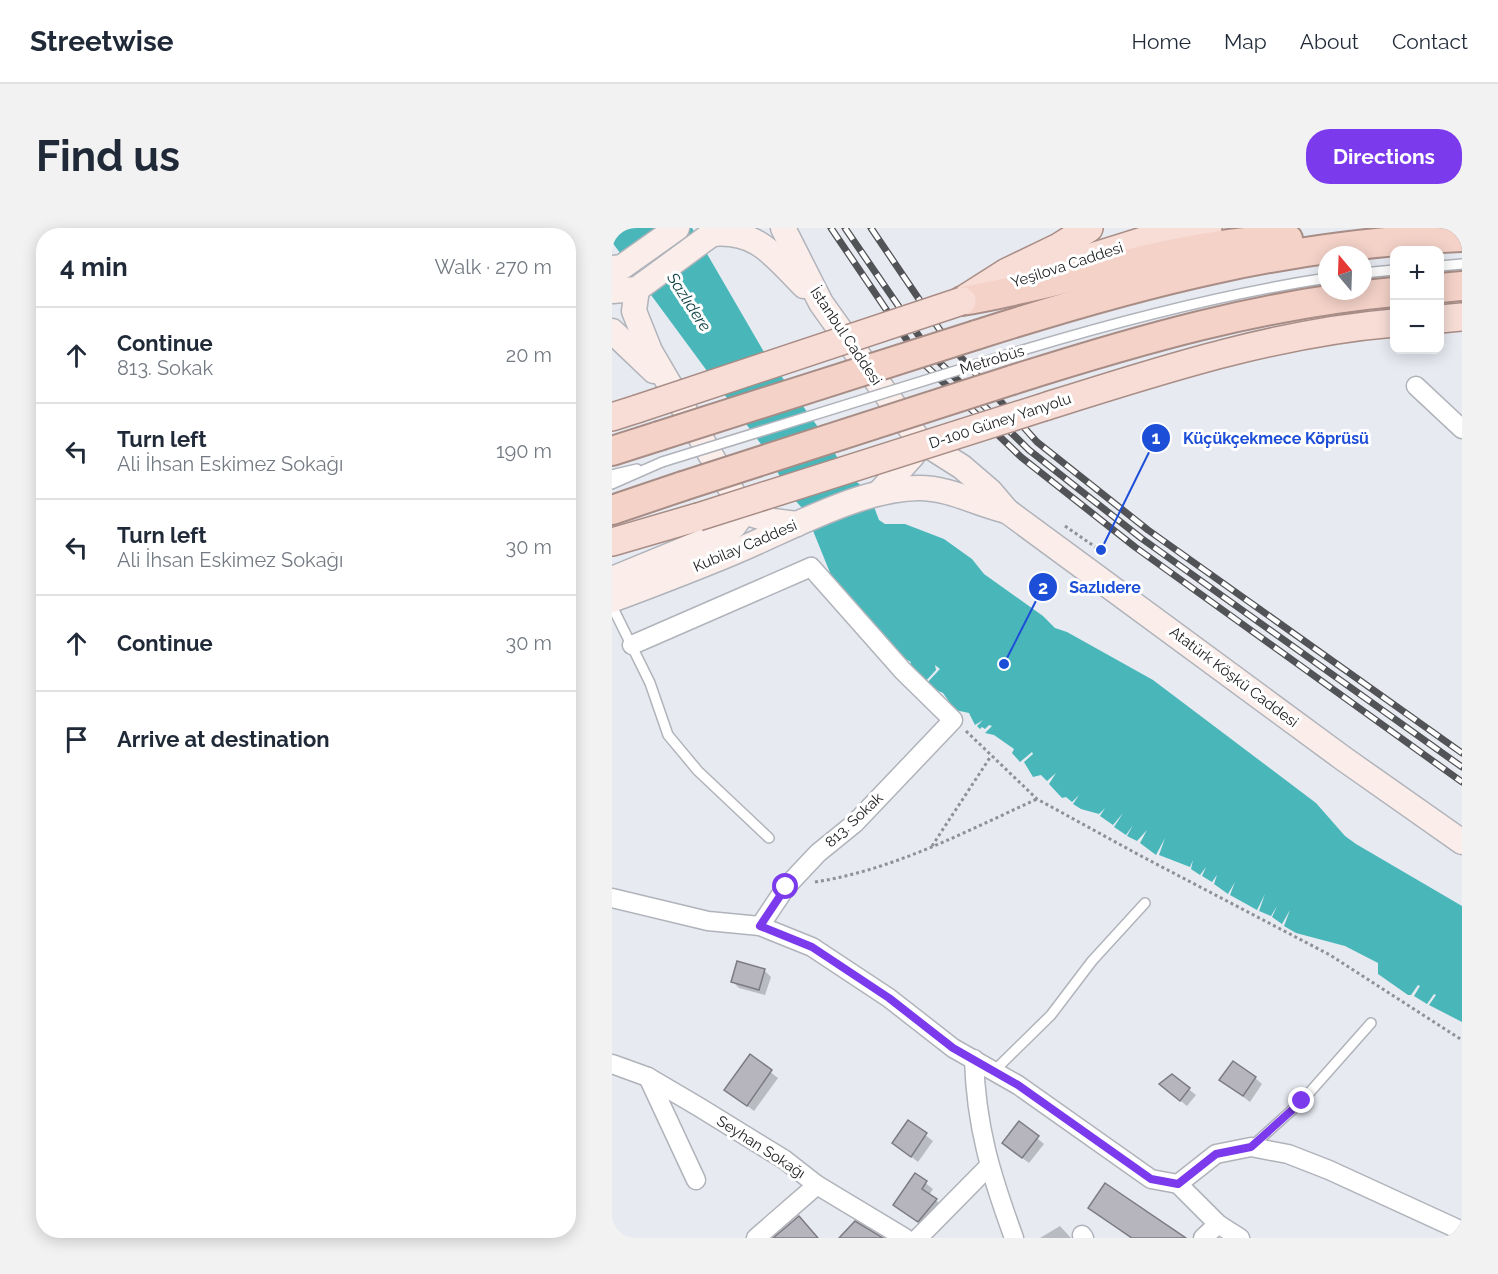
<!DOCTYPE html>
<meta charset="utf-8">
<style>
body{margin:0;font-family:Raleway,sans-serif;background:#f2f2f3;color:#1f2937}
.controls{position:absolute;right:18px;top:18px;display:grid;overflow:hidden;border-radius:12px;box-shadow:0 3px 15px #0003}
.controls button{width:54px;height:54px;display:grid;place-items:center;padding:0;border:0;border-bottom:2px solid #e0e1e3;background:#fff;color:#1f2937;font:30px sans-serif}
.compass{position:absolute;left:706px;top:18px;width:54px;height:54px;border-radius:50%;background:#fff;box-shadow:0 3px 15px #0003;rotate:341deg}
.stop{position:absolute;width:18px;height:18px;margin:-14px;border:4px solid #7c3aed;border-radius:50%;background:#fff}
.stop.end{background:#7c3aed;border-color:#fff;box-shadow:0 2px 6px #0008}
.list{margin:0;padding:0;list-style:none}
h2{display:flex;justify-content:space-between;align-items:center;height:78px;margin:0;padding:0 24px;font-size:26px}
h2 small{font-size:20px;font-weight:400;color:#747a83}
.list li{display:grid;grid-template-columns:39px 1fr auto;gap:18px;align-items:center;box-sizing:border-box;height:96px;padding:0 24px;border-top:2px solid #e0e1e3}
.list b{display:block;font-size:22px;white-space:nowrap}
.list p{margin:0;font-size:20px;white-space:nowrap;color:#747a83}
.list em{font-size:20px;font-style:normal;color:#747a83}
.icon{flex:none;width:33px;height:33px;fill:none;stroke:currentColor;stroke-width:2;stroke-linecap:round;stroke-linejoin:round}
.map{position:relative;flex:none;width:850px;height:1010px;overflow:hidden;border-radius:24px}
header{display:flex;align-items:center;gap:36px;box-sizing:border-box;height:84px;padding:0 30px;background:#fff;border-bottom:2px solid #e0e1e3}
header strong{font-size:28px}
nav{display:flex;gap:33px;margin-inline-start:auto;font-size:21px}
.intro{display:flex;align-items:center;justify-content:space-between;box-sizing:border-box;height:144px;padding:0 36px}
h1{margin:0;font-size:42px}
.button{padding:15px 27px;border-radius:24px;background:#7c3aed;color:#fff;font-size:21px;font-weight:700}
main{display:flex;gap:36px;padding:0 36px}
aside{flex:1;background:#fff;border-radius:24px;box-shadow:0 3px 15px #0003}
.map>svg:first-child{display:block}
.water{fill:#49b7b9}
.shadow{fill:#0003}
.building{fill:#b6b5bd;stroke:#7c7b82;stroke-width:1.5}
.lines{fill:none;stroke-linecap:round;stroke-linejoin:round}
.service-casing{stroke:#b0b3ba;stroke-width:12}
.minor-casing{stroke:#b0b3ba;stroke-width:21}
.secondary-casing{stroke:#b0b3ba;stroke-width:27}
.primary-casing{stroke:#a88d86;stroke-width:30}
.trunk-casing{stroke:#a88d86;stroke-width:32}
.path{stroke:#8f9196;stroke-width:3;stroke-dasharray:3 3;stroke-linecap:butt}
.service{stroke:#fff;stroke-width:9}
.minor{stroke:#fff;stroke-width:18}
.secondary{stroke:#fbeeea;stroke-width:24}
.primary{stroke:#f7ddd6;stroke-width:27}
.trunk{stroke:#f4d2c8;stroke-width:28}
.rail-casing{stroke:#525356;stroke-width:7}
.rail{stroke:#fff;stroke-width:4.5;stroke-dasharray:14;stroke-linecap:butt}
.service-bridge-casing{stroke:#b0b3ba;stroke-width:12;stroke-linecap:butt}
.primary-bridge-casing{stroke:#a88d86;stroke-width:30;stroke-linecap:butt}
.trunk-bridge-casing{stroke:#a88d86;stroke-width:32;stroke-linecap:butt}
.service-bridge{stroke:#fff;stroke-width:9}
.primary-bridge{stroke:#f7ddd6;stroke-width:27}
.trunk-bridge{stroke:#f4d2c8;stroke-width:28}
.route{stroke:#7c3aed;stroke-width:8}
.labels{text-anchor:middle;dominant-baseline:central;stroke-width:6;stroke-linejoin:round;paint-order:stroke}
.street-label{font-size:15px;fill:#212224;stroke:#fff}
.water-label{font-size:16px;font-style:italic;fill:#0f4243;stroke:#fff}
.leader{fill:none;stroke:#1d4ed8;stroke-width:2}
.callout-dot{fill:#1d4ed8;stroke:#fff;stroke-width:2}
.mark-label{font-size:18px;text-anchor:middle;font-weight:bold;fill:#fff}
.callout-label{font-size:16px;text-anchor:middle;font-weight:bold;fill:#1d4ed8;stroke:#fff;stroke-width:6;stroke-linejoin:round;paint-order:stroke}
</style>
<header>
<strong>Streetwise</strong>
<nav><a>Home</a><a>Map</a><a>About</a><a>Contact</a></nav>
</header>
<div class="intro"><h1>Find us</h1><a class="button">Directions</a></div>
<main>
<aside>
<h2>4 min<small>Walk · 270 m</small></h2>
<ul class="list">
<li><svg class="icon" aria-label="ahead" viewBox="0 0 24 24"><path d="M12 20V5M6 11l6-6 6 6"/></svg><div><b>Continue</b><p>813. Sokak</p></div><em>20 m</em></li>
<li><svg class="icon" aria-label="left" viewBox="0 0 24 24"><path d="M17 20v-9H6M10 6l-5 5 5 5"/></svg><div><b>Turn left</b><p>Ali İhsan Eskimez Sokağı</p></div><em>190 m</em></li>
<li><svg class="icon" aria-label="left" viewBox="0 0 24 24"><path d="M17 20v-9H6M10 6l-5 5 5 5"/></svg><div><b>Turn left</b><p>Ali İhsan Eskimez Sokağı</p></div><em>30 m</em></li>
<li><svg class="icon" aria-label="ahead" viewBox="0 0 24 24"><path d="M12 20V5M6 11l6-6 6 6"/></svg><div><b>Continue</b></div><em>30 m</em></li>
<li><svg class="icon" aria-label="arrive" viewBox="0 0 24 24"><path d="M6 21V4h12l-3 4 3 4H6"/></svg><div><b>Arrive at destination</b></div></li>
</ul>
</aside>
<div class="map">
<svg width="850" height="1010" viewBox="0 0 850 1010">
<rect width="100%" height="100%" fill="#e7eaf1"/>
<path class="water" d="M0,0h80l72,124 59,82 25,41 20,16 11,29 6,4h20l39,15 28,20 12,15 59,42 12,12 12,4 86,48 163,123 29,33 11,8 106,62v116l-33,-17 7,-10 -2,-1 -7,10 -13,-8 6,-10 -2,-1 -7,10h-3l-30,-21v-11l-33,-17 -49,-13 -12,-7 6,-16 -8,14 -10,-7 5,-11 -6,10 -12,-5 6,-17 -8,16 -27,-15 5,-13 -7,12 -14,-10 3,-9 -5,7 -10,-6 4,-9 -6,8 -9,-6 2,-9 -3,7 -31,-12 6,-17 -9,17 -16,-12 7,-13 -10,11 -10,-5 6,-11 -7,10 -12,-8 9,-14 -10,12 -13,-9 5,-8 -6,6 -18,-5 -8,-5 6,-9 -7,7 -6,-5 -4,1 -13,-14 7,-11 -9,8 -6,-6 -8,2 -9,-15 9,-8 -1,-2 -12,10 -8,-9 2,-4 -20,-14 -9,-2 7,-7 -3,-1 -4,4 -3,-2 -2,2 -3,-3 6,-6 -8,5 -6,-12 -14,-3 -12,-17 -18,-8 15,-16 -5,-4 1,5 -12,13 -16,-14 3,-7 -7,-4 -3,4 -66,-77 -30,-74 -15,-16 -24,-44 -154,-209z"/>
<g class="shadow">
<path d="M152,742l7,7 -6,18 -26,-7 -7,-7z"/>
<path d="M138,828l28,22 -24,33 -28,-21z"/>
<path d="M560,848l24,19 -9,11 -26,-21z"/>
<path d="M643,850l7,6 -12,18 -29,-22z"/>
<path d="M296,894l25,19 -15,21 -24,-19z"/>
<path d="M407,895l25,21 -15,19 -19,-14z"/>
<path d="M303,947l18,14 -4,6 14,11 -18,21 -30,-22z"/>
<path d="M478,980l91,30h-51z"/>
<path d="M448,998l11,12h-31z"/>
</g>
<g class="building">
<path d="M125,733l28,8 -6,21 -28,-8z"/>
<path d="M138,826l22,16 -25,36 -23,-16z"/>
<path d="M621,833l23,16 -13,19 -24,-16z"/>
<path d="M560,846l18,14 -10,13 -21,-17z"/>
<path d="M296,892l19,13 -16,24 -19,-14z"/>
<path d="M407,893l20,15 -17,22 -20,-15z"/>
<path d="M303,945l12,8 -5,8 15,10 -19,23 -25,-17z"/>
<path d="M493,955l81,55h-54l-44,-30z"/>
<path d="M187,988l19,22h-45z"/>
<path d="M243,993l28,17h-44z"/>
</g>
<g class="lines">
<defs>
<g id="service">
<path d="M828,38l22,-2"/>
<path d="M751,45l31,-3"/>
<path d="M411,122c100,-30 200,-56 304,-72"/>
<path d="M0,247l25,-6"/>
<path d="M0,256l50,-22"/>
<path d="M0,378l38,77 18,52 30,36 71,67"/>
<path d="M382,843l57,-56 41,-54 53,-58"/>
<path d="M639,919l51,-46 69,-78"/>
</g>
<g id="minor">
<path d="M804,158l46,43"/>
<path d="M20,417l179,-78 92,104 50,49 -98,103 -37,30 -32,34 -26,39"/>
<path d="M0,670l96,23 52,5 52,21 77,51 64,50 65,37 133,94 27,5 38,-30 35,-7 37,7 41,16 133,61"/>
<path d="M362,831c2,68 17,116 40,179"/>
<path d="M0,836l36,13 51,30 86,53 32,25 88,53"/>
<path d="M36,849l48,103"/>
<path d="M566,956l40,40 22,14"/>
<path d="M470,1007l2,3"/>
<path d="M144,1010l61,-53"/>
<path d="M306,1010l70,-71"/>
<path d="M591,1010l15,-14"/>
</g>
<g id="secondary">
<path d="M171,0l38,75 97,136 44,28 28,24 17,20 337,248 118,83"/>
<path d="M100,6c46,-4 62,22 92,52"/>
<path d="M0,40l10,-1 55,-39"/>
<path d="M25,61l-3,22 16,40 94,161 29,9 24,3"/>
<path d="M0,63l25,-2 75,-55 4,-6"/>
<path d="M0,103l42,40"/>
<path d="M267,265l34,-38 5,-15"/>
<path d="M0,351l112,-46 10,-7 10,-14"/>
<path d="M0,372c42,-16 85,-32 127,-50 52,-22 123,-62 180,-62 31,0 58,16 88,23"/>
</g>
<g id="primary">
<path d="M419,48l128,-40 49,-8"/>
<path d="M351,72l44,-28 52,-25 30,-19"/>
<path d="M828,91l22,-2"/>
<path d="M432,179c114,-36 230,-74 350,-84"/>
<path d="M0,189l25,-8"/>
<path d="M0,314l86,-25"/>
</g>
<g id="trunk">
<path d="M828,60l22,-2"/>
<path d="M350,73c109,-18 215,-59 326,-62"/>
<path d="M364,107c163,-52 314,-92 486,-98"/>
<path d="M400,152c126,-40 250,-76 382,-88"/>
<path d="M0,223l47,-15"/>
<path d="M0,282l71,-24"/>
</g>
</defs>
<use href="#service" class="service-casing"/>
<use href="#minor" class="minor-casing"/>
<use href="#secondary" class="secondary-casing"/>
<use href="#primary" class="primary-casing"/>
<use href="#trunk" class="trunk-casing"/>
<g class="path">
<path d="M453,298l39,27"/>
<path d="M354,503l71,68 104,57 189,99 132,85"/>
<path d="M320,618l59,-90"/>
<path d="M203,654c78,-12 150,-50 222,-83"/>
</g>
<use href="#service" class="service"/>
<use href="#minor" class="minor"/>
<use href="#secondary" class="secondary"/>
<use href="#primary" class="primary"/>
<use href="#trunk" class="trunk"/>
<defs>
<g id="rail">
<path d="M219,0l90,133 100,96 114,90 327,235"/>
<path d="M233,0l87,127 97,95 112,88 321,229"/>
<path d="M259,0l79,117 87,97 111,88 314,223"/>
</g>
</defs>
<use href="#rail" class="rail-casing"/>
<use href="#rail" class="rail"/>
<defs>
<path id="service-bridge" d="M50,234l361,-112"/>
<g id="primary-bridge">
<path d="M25,181l325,-108"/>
<path d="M86,289l346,-110"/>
</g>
<g id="trunk-bridge">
<path d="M47,208l317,-101"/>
<path d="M71,258l329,-106"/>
</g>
</defs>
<use href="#service-bridge" class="service-bridge-casing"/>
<use href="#primary-bridge" class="primary-bridge-casing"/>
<use href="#trunk-bridge" class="trunk-bridge-casing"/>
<use href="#service-bridge" class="service-bridge"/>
<use href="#primary-bridge" class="primary-bridge"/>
<use href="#trunk-bridge" class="trunk-bridge"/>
</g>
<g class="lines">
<path class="route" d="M174,659l-26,39 52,21 77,51 64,50 65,37 133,94 27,5 38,-30 35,-7 51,-46"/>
</g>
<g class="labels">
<g class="street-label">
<text transform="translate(455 37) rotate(-18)">Yeşilova Caddesi</text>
<text transform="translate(234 108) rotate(56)">İstanbul Caddesi</text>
<text transform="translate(380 132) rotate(-17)">Metrobüs</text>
<text transform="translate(388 193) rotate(-18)">D-100 Güney Yanyolu</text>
<text transform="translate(133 318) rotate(-23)">Kubilay Caddesi</text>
<text transform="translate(622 449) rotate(37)">Atatürk Köşkü Caddesi</text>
<text transform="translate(242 592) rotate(-43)">813. Sokak</text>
<text transform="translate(149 919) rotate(33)">Seyhan Sokağı</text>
</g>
<g class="water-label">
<text transform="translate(77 74) rotate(57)">Sazlıdere</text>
</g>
</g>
<path class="leader" d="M489 322L544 210M392 436L431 359"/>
<g class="callout-dot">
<circle cx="489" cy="322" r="6"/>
<circle cx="392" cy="436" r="6"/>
<circle cx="544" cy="210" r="15"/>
<circle cx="431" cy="359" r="15"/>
</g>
<g class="mark-label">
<text x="544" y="216">1</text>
<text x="431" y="366">2</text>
</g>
<g class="callout-label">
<text x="664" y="216">Küçükçekmece Köprüsü</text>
<text x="493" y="365">Sazlıdere</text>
</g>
</svg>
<div class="controls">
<button>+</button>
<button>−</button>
</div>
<svg class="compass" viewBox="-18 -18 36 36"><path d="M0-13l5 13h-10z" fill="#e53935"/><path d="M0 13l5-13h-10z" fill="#747a83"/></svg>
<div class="stop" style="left:174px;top:659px"></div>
<div class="stop end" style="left:690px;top:873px"></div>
</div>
</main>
